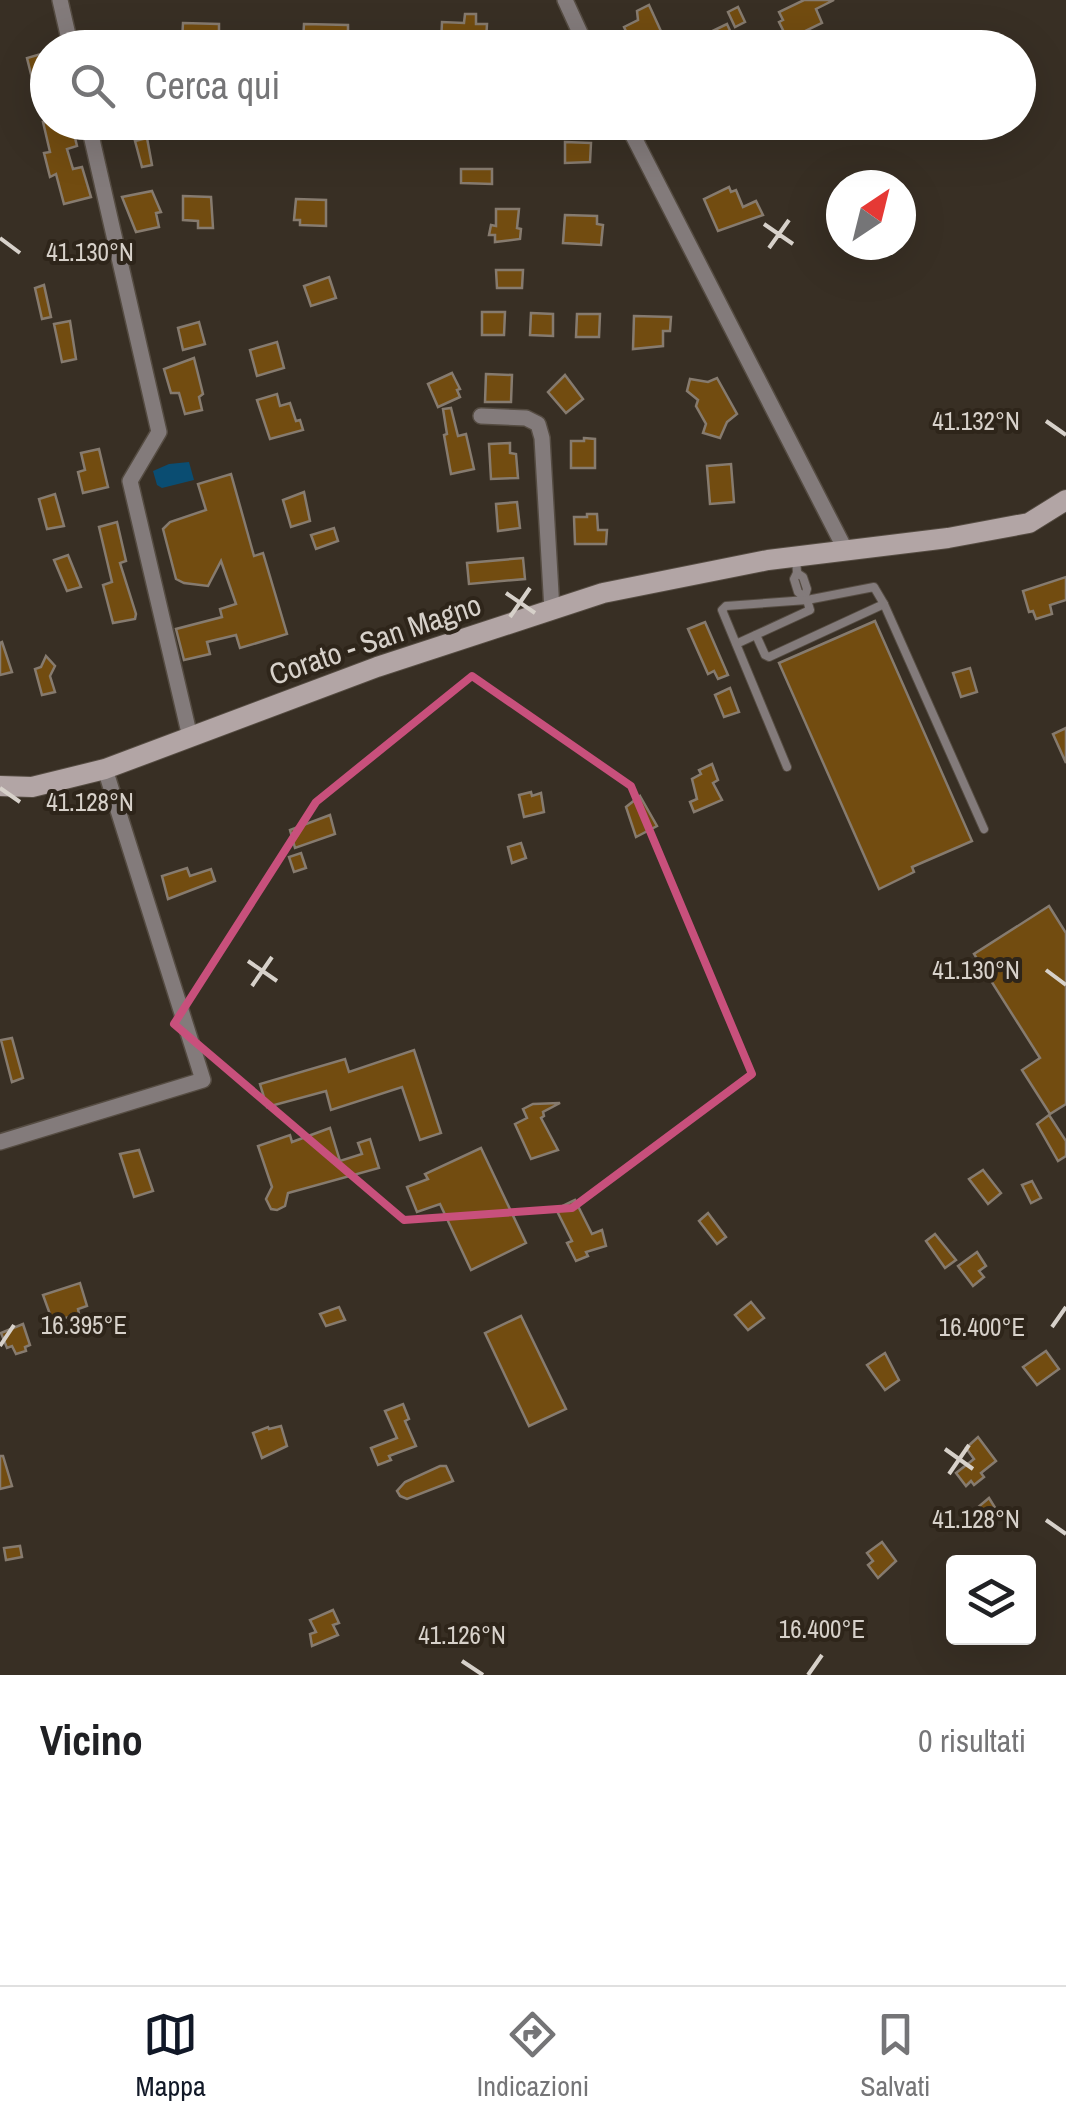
<!DOCTYPE html>
<html lang="it">
<meta charset="utf-8">
<style>
body{margin:0;font-family:"Archivo Narrow",sans-serif;background:#f2f2f2;color:#202124}
.controls{position:absolute;right:30px;bottom:30px;display:grid;overflow:hidden;border-radius:10px;box-shadow:0 10px 40px #0002}
.controls button{width:90px;height:90px;display:grid;place-items:center;padding:0;border:0;border-bottom:2px solid #e0e0e0;background:#fff;color:#202124;font:50px sans-serif}
.compass{position:absolute;left:826px;top:170px;width:90px;height:90px;border-radius:50%;background:#fff;box-shadow:0 10px 40px #0002;rotate:35deg}
.list{margin:0;padding:0;list-style:none}
h2{display:flex;justify-content:space-between;align-items:center;height:130px;margin:0;padding:0 40px;font-size:42px}
h2 small{font-size:32px;font-weight:400;color:#757577}
.icon{flex:none;width:55px;height:55px;fill:none;stroke:currentColor;stroke-width:2;stroke-linecap:round;stroke-linejoin:round}
.map{position:relative;flex:none;width:1066px;height:1675px;overflow:hidden}
.search{position:absolute;background:#fff;box-shadow:0 10px 40px #0002;left:30px;right:30px;top:30px;height:110px;display:flex;align-items:center;gap:25px;box-sizing:border-box;padding:0 35px;border-radius:55px;color:#757577;font-size:38px}
.sheet{height:310px;background:#fff}
nav{display:flex;justify-content:space-around;align-items:center;box-sizing:border-box;height:140px;border-top:2px solid #e0e0e0;background:#fff;font-size:28px;color:#757577}
nav a{display:grid;justify-items:center;gap:5px}
nav .on{color:#111827}
.map>svg:first-child{display:block}
.water{fill:#0a4d72}
.building{fill:#724c10;stroke:#867b6f;stroke-width:2.5}
.lines{fill:none;stroke-linecap:round;stroke-linejoin:round}
.lane-casing{stroke:#554c42;stroke-width:10}
.street-casing{stroke:#554c42;stroke-width:18}
.secondary-casing{stroke:#554c42;stroke-width:22}
.lane{stroke:#837b7b;stroke-width:8}
.street{stroke:#837b7b;stroke-width:15}
.secondary{stroke:#b2a5a5;stroke-width:20}
.marked{fill:none;stroke:#c8507c;stroke-width:8;stroke-linejoin:round}
.ticks{fill:none;stroke:#d7d1ca;stroke-width:4}
.labels{text-anchor:middle;dominant-baseline:central;stroke-width:8;stroke-linejoin:round;paint-order:stroke}
.street-label{font-size:30px;fill:#d7d1ca;stroke:#2e251a}
.ticks-label{font-size:25px;text-anchor:middle;fill:#d7d1ca;stroke:#2e251a;stroke-width:8;stroke-linejoin:round;paint-order:stroke}
</style>
<div class="map">
<svg width="1066" height="1675" viewBox="0 0 1066 1675">
<rect width="100%" height="100%" fill="#382f24"/>
<path class="water" d="M189,462l5,18 -32,8 -5,-3 -4,-14 16,-7z"/>
<g class="building">
<path d="M804,0h30l-18,9 6,14 -31,15 -1,-3 -4,1 -7,-14 4,-2 -4,-8z"/>
<path d="M649,5l16,35 3,8h-34l-10,-21 14,-7 -1,-9z"/>
<path d="M738,7l7,15 -10,5 -7,-15z"/>
<path d="M465,14h11v10h11l-1,17h-9v5l-36,-2 1,-22 22,1z"/>
<path d="M183,23l36,1v18h-37z"/>
<path d="M304,24l44,1v17h-45z"/>
<path d="M727,24l11,24h-39l-3,-9z"/>
<path d="M48,52v32l-14,2 -7,-28z"/>
<path d="M43,122h28l6,24 -10,3 6,20 9,-2 9,30 -27,7 -8,-30 -6,3 -6,-24 6,-1z"/>
<path d="M147,138l5,27 -10,2 -7,-26z"/>
<path d="M565,142l26,1 -1,19 -25,1z"/>
<path d="M461,169h31v15l-31,-1z"/>
<path d="M729,187l2,5 5,-2 7,17 13,-6 7,14 -45,16 -14,-32z"/>
<path d="M152,191l9,21 -5,1 3,14 -23,5 -14,-35z"/>
<path d="M183,196l28,1 2,31h-15v-7l-15,-1z"/>
<path d="M296,199l30,1v26l-26,-1v-5h-6z"/>
<path d="M496,209h23l-2,19 4,1 -1,10 -25,3v-7h-6l2,-10 5,1z"/>
<path d="M565,215l32,1v8l6,1 -2,20 -38,-2z"/>
<path d="M496,270h27l-1,18h-25z"/>
<path d="M329,277l7,21 -25,8 -7,-20z"/>
<path d="M44,285l7,32 -9,2 -7,-31z"/>
<path d="M482,312h23l-1,23h-22z"/>
<path d="M531,313l22,1v22l-23,-1z"/>
<path d="M577,314h23l-1,23h-23z"/>
<path d="M634,316l37,1 -1,14h-7v15l-30,3z"/>
<path d="M70,321l6,38 -14,3 -8,-38z"/>
<path d="M199,322l6,22 -22,6 -5,-22z"/>
<path d="M277,342l7,26 -27,8 -7,-26z"/>
<path d="M194,358l9,36 -4,3 3,13 -17,4 -6,-21h-8l-7,-24z"/>
<path d="M452,373l8,16 -3,1 3,7 -22,10 -10,-23z"/>
<path d="M486,374l26,1 -1,27h-26z"/>
<path d="M565,375l18,24 -17,14 -18,-21z"/>
<path d="M717,378l20,36 -10,8 -7,16 -17,-5 3,-9 -10,-18 2,-6 -11,-9 3,-12 18,3z"/>
<path d="M277,394l3,12 10,-3 6,18 4,-1 3,10 -33,9 -13,-39z"/>
<path d="M451,408l7,28 8,-2 8,35 -23,5 -7,-39 3,-1 -4,-25z"/>
<path d="M584,438l11,1v29h-24v-27h13z"/>
<path d="M510,443v10l6,1 2,24 -27,1 -2,-35z"/>
<path d="M99,449l9,38 -25,6 -5,-21 7,-2 -4,-17z"/>
<path d="M731,464l3,38 -24,2 -3,-38z"/>
<path d="M231,474l23,82 9,-3 24,81 -47,14 -4,-13 -29,7 3,12 -26,6 -8,-31 46,-12 -2,-8 16,-5 -15,-43 -13,25 -24,-3 -8,-4 -13,-50 7,-7 36,-12 -8,-26z"/>
<path d="M304,492l6,29 -19,6 -8,-27z"/>
<path d="M55,494l9,32 -17,3 -8,-30z"/>
<path d="M517,502l3,26 -22,3 -2,-27z"/>
<path d="M587,514h10l1,16h9l-1,14h-31l-1,-27h13z"/>
<path d="M117,522l9,39 -6,2 16,51 -1,5 -22,4 -10,-38 9,-3 -13,-55z"/>
<path d="M334,528l4,13 -22,8 -5,-14z"/>
<path d="M68,555l13,32 -14,4 -13,-31z"/>
<path d="M523,558l2,21 -56,5 -2,-21z"/>
<path d="M1066,577v23l-16,5 2,9 -16,5 -3,-8 -4,1 -6,-21z"/>
<path d="M875,621l97,220 -60,26 2,5 -35,17 -100,-226z"/>
<path d="M705,622l23,53 -10,4 -4,-8 -6,3 -20,-45z"/>
<path d="M2,642l10,30 -12,3v-32z"/>
<path d="M46,656l9,10 -5,10 5,16 -13,3 -7,-26 6,-2z"/>
<path d="M970,668l7,24 -16,5 -8,-24z"/>
<path d="M730,688l9,24 -15,5 -9,-22z"/>
<path d="M1066,728v35l-13,-29z"/>
<path d="M712,764l6,16 -5,3 9,17 -28,12 -4,-10 7,-3 -5,-20 9,-5 -2,-4z"/>
<path d="M531,792l1,4 9,-3 3,19 -20,5 -5,-22z"/>
<path d="M640,796l17,30 -21,11 -10,-30z"/>
<path d="M330,815l5,19 -40,14 -5,-18z"/>
<path d="M521,843l5,15 -14,5 -4,-16z"/>
<path d="M301,853l5,15 -12,4 -5,-15z"/>
<path d="M187,868l3,8 21,-7 4,12 -47,18 -6,-23z"/>
<path d="M1049,906l17,27v171l-16,10 -28,-44 18,-12 -66,-104z"/>
<path d="M12,1038l11,40 -11,4 -11,-42z"/>
<path d="M414,1050l27,83 -21,7 -18,-53 -71,23 -5,-19 -59,16 -7,-23 85,-25 4,13z"/>
<path d="M560,1103l-17,9 1,4 -3,2 17,32 -27,9 -16,-35 12,-6 -4,-9 10,-5z"/>
<path d="M1049,1115l17,26v15l-8,5 -21,-37z"/>
<path d="M330,1128l10,33 22,-7 -4,-11 12,-4 9,29 -91,25 -3,13 -8,4 -6,-1 -5,-10 6,-12 -14,-41 32,-11 2,7z"/>
<path d="M481,1148l45,95 -55,27 -31,-66 -23,8 -10,-25 21,-8 -3,-5z"/>
<path d="M139,1150l14,41 -19,6 -14,-43z"/>
<path d="M983,1170l18,23 -13,11 -19,-25z"/>
<path d="M1032,1181l9,17 -10,5 -9,-18z"/>
<path d="M575,1200l17,34 10,-4 4,16 -20,6 2,4 -12,5 -9,-18 5,-2 -16,-32z"/>
<path d="M708,1213l18,24 -9,7 -18,-23z"/>
<path d="M935,1234l21,26 -11,8 -19,-27z"/>
<path d="M977,1252l9,14 -7,5 5,6 -11,9 -15,-20z"/>
<path d="M80,1283l7,23 -9,3 1,5 -20,6 -2,-5 -6,2 -8,-22z"/>
<path d="M751,1302l13,16 -16,12 -13,-15z"/>
<path d="M339,1307l6,13 -19,6 -6,-12z"/>
<path d="M521,1316l45,93 -37,17 -44,-93z"/>
<path d="M23,1324l7,21 -5,2 1,4 -10,3 -4,-8 -5,2 -6,-15z"/>
<path d="M1046,1351l13,18 -22,16 -14,-18z"/>
<path d="M885,1353l14,27 -14,10 -18,-25z"/>
<path d="M403,1404l6,15 -4,2 11,25 -27,10 2,4 -13,5 -7,-17 26,-10 -12,-27z"/>
<path d="M281,1426l6,20 -25,12 -9,-25 15,-6 1,2z"/>
<path d="M978,1437l18,24 -15,12 3,4 -10,8 -3,-4 -5,5 -10,-13 18,-14 -8,-11z"/>
<path d="M0,1456h3l9,30 -12,3z"/>
<path d="M440,1466h6l7,15 -46,18 -7,-3 -3,-5 8,-9z"/>
<path d="M989,1498l10,16 -12,4 -10,-10z"/>
<path d="M882,1542l14,19 -18,17 -10,-13 5,-4 -6,-8z"/>
<path d="M20,1546l2,11 -16,3 -2,-12z"/>
<path d="M333,1610l6,13 -6,2 5,10 -26,11 -2,-12 6,-2 -6,-12z"/>
</g>
<g class="lines">
<defs>
<g id="lane">
<path d="M797,573l6,4 4,12 -2,7"/>
<path d="M884,604l100,225"/>
<path d="M756,635l9,20 4,2 115,-53 -10,-17 -67,13 -9,-8 -4,-13 3,-6 -1,-16"/>
<path d="M736,644l74,-34 -3,-10 -81,6 -4,4 65,157"/>
</g>
<g id="street">
<path d="M60,0l11,48"/>
<path d="M565,0l22,48"/>
<path d="M88,122l71,310 -29,49 60,256"/>
<path d="M626,122l220,429"/>
<path d="M481,416l45,2 12,6 4,14 10,172"/>
<path d="M0,1142l203,-62 -98,-311"/>
</g>
<path id="secondary" d="M0,786l32,1 73,-18 272,-102 226,-74 165,-33 180,-22 81,-15 37,-23"/>
</defs>
<use href="#lane" class="lane-casing"/>
<use href="#street" class="street-casing"/>
<use href="#secondary" class="secondary-casing"/>
<use href="#lane" class="lane"/>
<use href="#street" class="street"/>
<use href="#secondary" class="secondary"/>
</g>
<path class="marked" d="M472,676l159,110 121,288 -180,134 -168,12 -230,-196 142,-222z"/>
<path class="ticks" d="M764,224l29,20M0,238l20,15M769,248l20,-28M1046,421l20,14M506,593l29,20M510,617l20,-29M0,788l20,14M248,961l29,20M1046,970l20,15M252,986l20,-29M1052,1327l14,-20M0,1346l14,-21M945,1449l28,20M949,1474l20,-29M1046,1520l20,14M462,1661l21,14M808,1675l14,-20"/>
<g class="labels">
<g class="street-label">
<text transform="translate(375 639) rotate(-19)">Corato - San Magno</text>
</g>
</g>
<g class="ticks-label">
<text x="90" y="261">41.130°N</text>
<text x="976" y="430">41.132°N</text>
<text x="90" y="811">41.128°N</text>
<text x="976" y="979">41.130°N</text>
<text x="84" y="1334">16.395°E</text>
<text x="982" y="1336">16.400°E</text>
<text x="976" y="1528">41.128°N</text>
<text x="822" y="1638">16.400°E</text>
<text x="462" y="1644">41.126°N</text>
</g>
</svg>
<div class="controls">
<button><svg class="icon" aria-label="layers" viewBox="0 0 24 24"><path d="M12 4l9 5-9 5-9-5zM3 14l9 5 9-5"/></svg></button>
</div>
<svg class="compass" viewBox="-18 -18 36 36"><path d="M0-13l5 13h-10z" fill="#e53935"/><path d="M0 13l5-13h-10z" fill="#757577"/></svg>
<div class="search"><svg class="icon" aria-label="search" viewBox="0 0 24 24"><circle cx="10" cy="10" r="6"/><path d="M15 15l6 6"/></svg>Cerca qui</div>
</div>
<section class="sheet">
<h2>Vicino<small>0 risultati</small></h2>
<ul class="list">
</ul>
</section>
<nav>
<a class="on"><svg class="icon" aria-label="map" viewBox="0 0 24 24"><path d="M3 6l6-2 6 2 6-2v14l-6 2-6-2-6 2zM9 4v14M15 6v14"/></svg>Mappa</a>
<a><svg class="icon" aria-label="directions" viewBox="0 0 24 24"><path d="M12 3l9 9-9 9-9-9zM9 14v-3h6M13 9l2 2-2 2"/></svg>Indicazioni</a>
<a><svg class="icon" aria-label="saved" viewBox="0 0 24 24"><path d="M7 4h10v16l-5-4-5 4z"/></svg>Salvati</a>
</nav>
